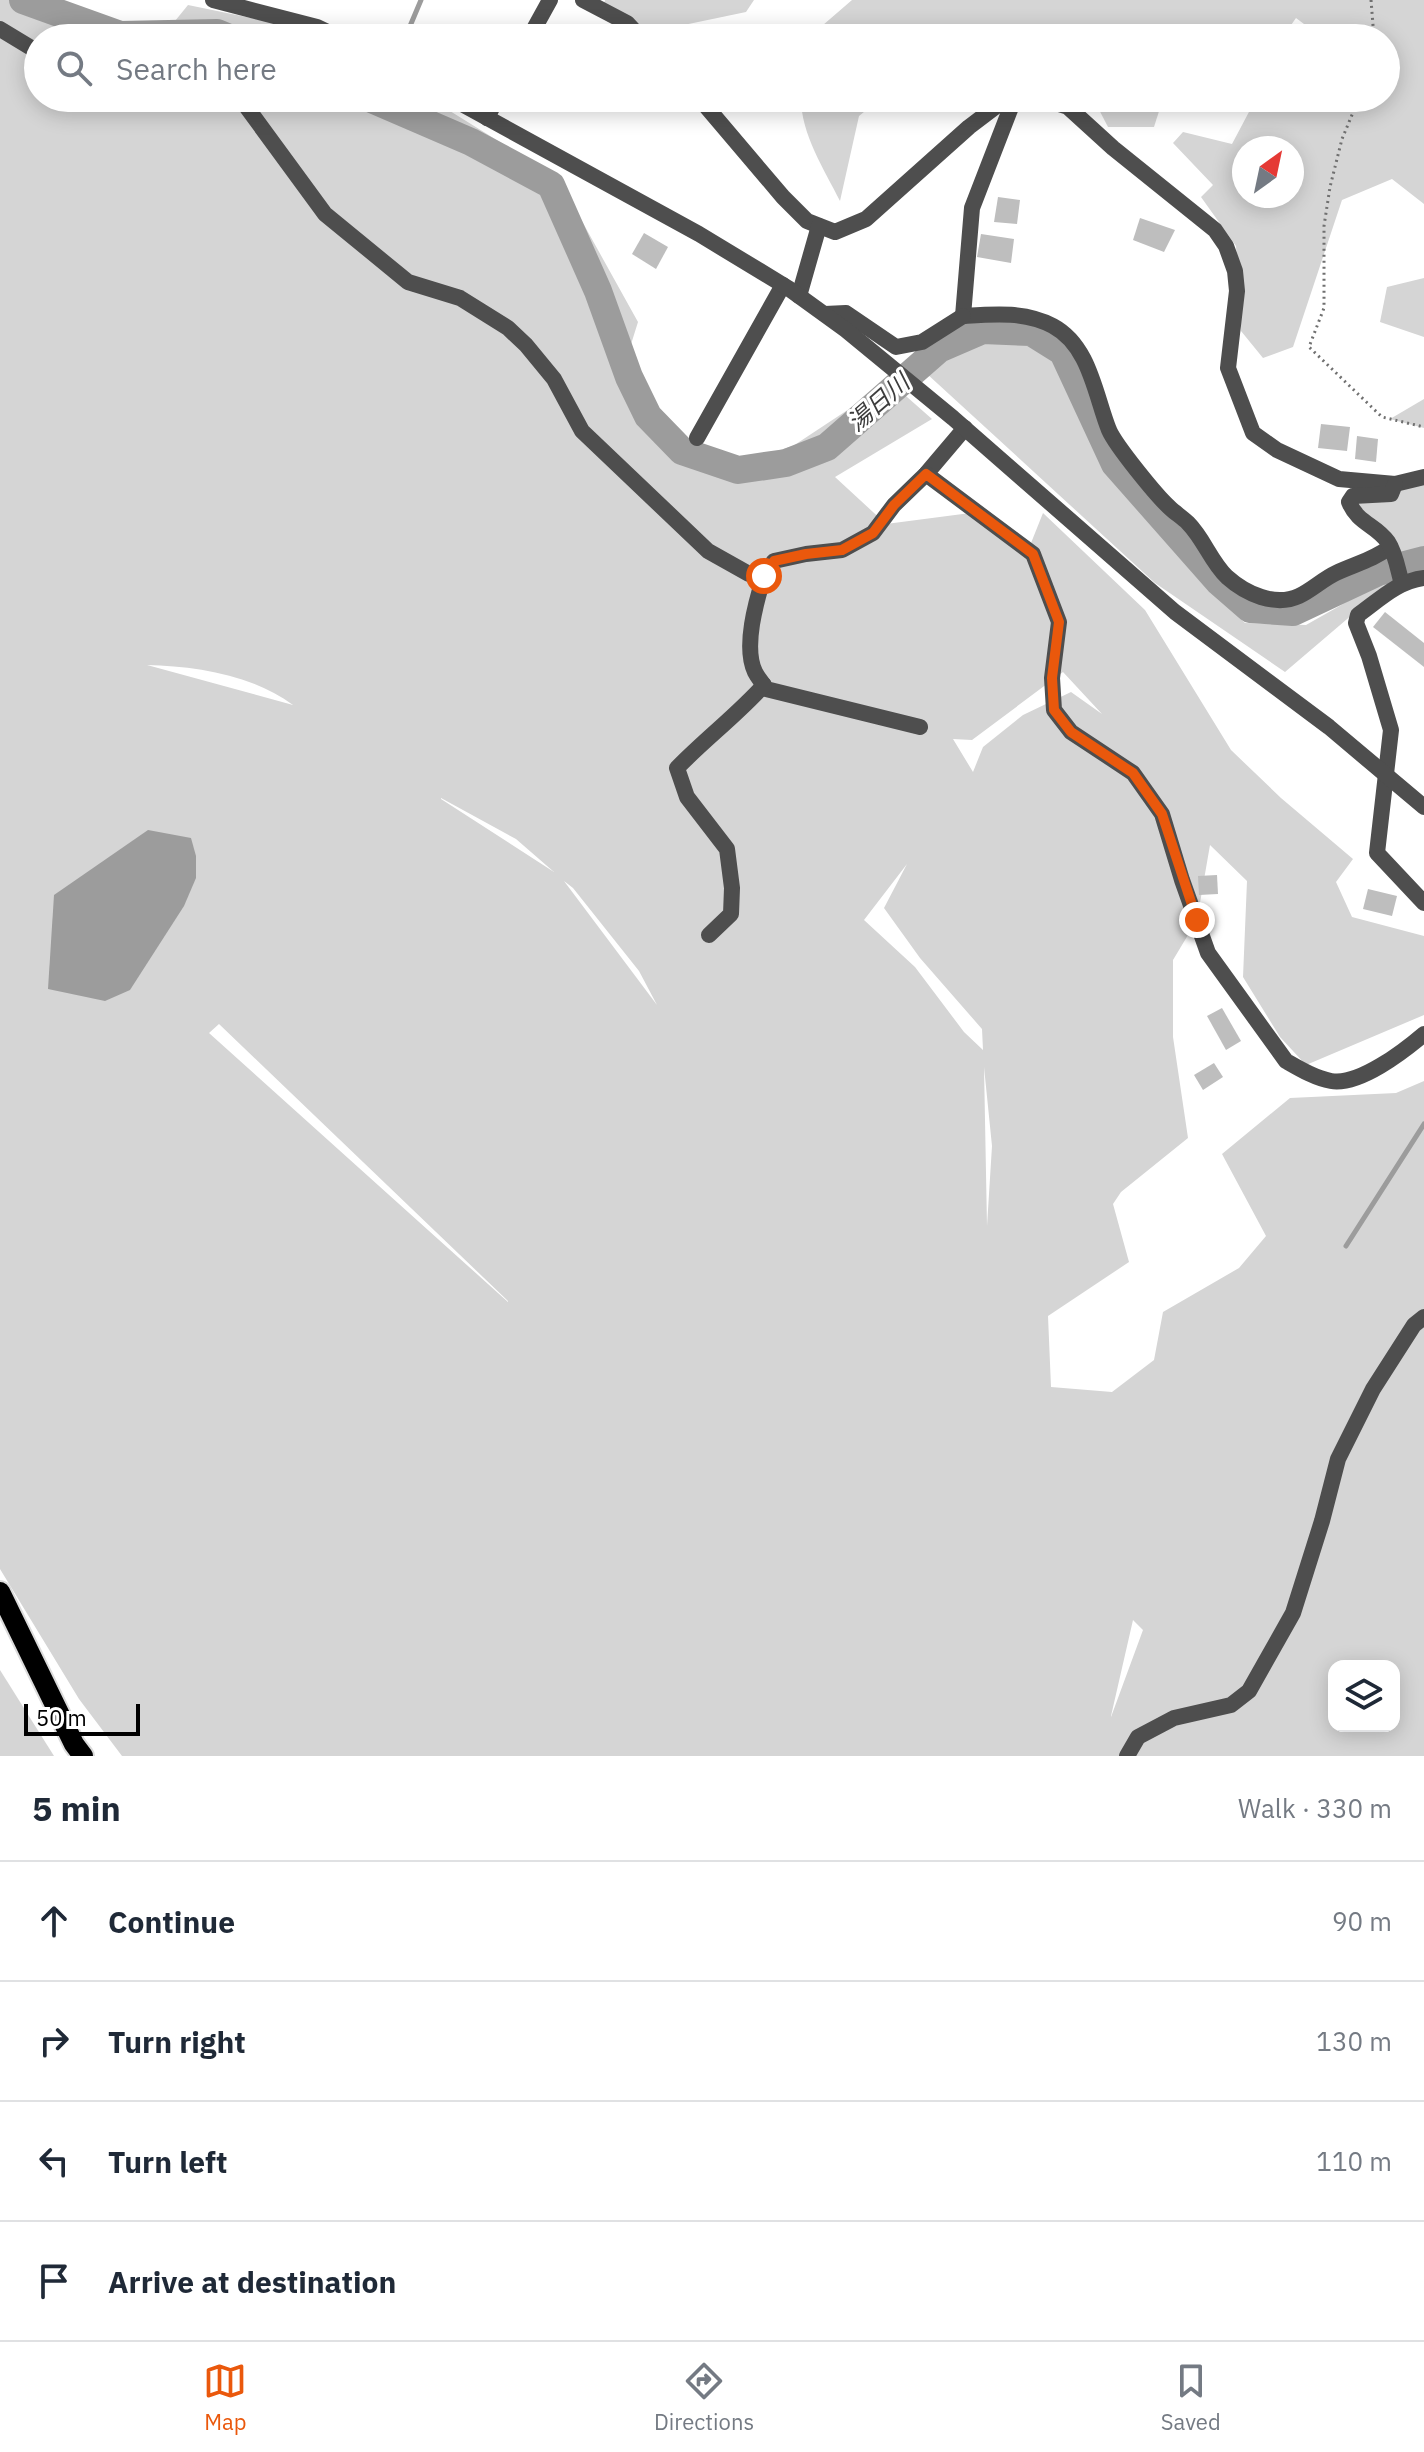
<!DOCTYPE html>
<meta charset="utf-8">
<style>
body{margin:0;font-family:"IBM Plex Sans","Noto Sans JP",sans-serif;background:#f2f2f3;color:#1f2937}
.controls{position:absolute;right:24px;bottom:24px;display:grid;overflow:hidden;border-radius:16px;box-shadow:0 4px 20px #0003}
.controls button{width:72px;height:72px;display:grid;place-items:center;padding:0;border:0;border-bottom:2px solid #e0e1e3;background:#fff;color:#1f2937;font:40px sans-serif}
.compass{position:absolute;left:1232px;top:136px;width:72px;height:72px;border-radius:50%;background:#fff;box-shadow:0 4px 20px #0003;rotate:33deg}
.scale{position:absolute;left:24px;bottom:20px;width:116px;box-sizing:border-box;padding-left:8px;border:4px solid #000;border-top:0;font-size:22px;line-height:28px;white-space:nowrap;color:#000;-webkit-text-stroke:6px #fff;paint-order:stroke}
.stop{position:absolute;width:24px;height:24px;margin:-18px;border:6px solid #ea580c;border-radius:50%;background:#fff}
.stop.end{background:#ea580c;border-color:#fff;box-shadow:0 2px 8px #0008}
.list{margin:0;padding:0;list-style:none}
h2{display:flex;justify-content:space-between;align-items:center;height:104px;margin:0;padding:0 32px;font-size:34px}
h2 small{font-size:26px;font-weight:400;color:#747a83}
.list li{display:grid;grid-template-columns:52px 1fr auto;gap:24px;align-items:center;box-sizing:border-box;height:120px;padding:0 32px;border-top:2px solid #e0e1e3}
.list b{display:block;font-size:30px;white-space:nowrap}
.list em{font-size:26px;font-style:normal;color:#747a83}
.icon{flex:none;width:44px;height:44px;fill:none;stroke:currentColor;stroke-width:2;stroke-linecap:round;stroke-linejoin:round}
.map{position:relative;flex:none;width:1424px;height:1756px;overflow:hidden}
.search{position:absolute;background:#fff;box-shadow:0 4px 20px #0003;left:24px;right:24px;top:24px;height:88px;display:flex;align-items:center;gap:20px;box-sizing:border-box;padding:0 28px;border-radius:44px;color:#747a83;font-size:30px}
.sheet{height:584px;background:#fff}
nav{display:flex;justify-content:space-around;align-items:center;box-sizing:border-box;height:112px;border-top:2px solid #e0e1e3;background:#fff;font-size:22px;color:#747a83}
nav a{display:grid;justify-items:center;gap:4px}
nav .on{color:#ea580c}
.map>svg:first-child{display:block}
.green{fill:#d5d5d5;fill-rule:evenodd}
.water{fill:#9c9c9c}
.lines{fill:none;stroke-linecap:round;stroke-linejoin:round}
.stream{stroke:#9c9c9c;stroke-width:5}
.river{stroke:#9c9c9c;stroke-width:28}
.building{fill:#bebebe}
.primary-casing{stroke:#dbdbdb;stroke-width:24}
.path{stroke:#707070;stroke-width:3;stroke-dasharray:2 4;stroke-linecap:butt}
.minor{stroke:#4e4e4e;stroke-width:16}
.tertiary{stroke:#4e4e4e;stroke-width:16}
.primary{stroke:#000;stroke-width:20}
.route{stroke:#ea580c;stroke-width:10}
.labels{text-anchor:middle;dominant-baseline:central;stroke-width:6;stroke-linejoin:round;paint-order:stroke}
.water-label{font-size:24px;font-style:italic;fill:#3d3d3d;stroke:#fff}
</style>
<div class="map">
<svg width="1424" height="1756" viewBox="0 0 1424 1756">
<rect width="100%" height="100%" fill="#fff"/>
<g class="green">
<path d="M0,0h11l128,35 36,-14 13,-16 111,23 20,10h-281v60h391l129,80 80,144 -11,35 55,94 45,15 66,-20 97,-64 42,37 -97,58 51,47 92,-12 53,31 12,-30 102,97 86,140 50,48 72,61 -17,23 16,35 72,19v79l-118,50 -26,-28 -37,-60 4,-96 -37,-36 -13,75 -24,40v77l15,101 -67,54 -8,12 16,58 -81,54 3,71 61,5 42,-32 9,-48 76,-44 27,-32 -44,-82 68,-56 106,-5 28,-12v675h-1302l-43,-57 -79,-130zM147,665c48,1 106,10 146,40zM1063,672l39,42 -31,-22 -48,23 -40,32 -10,25 -20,-33 19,1zM441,798l75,41 38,33 -113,-73zM907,864l-23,44 36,50 62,71 1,21 -19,-18 -49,-65 -51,-47zM564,881l9,7 66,83 18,34zM219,1024l289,277v1l-299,-269zM984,1067l8,79 -5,80zM1133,1620l10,10 -32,87v-1zM1334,1666h60v60h-60z"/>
<path d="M605,0h149l-8,12 -91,19 -28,-8 -25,-13z"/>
<path d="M852,0h572v204l-32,-25 -50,21 -49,147 -30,11 -22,-27 -5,-85 -35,-49 12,-12 -40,-42 10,-11 49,12 18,-34h36l4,-12h96v-60h-72l2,-5 -20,-15 -14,20h-218l-18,-13 -44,13h-194zM1244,148h48v48h-48z"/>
<path d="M801,98h80l-22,18 -19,85c-16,-32 -39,-67 -39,-103z"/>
<path d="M1093,98h48l19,10 -6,19h-46z"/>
<path d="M1424,278v59l-44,-15 7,-35z"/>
<path d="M1014,338l46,20 16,46 38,71 92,111 39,37 61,2 83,-47 -2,7 -102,87 -130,-89 -229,-210 43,-27z"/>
<path d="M1424,399v29l-34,-9z"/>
<path d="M1424,482v79h-22l-46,-59z"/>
<path d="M0,1670l54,86h-54z"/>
</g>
<path class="water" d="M148,830l43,8 5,18v22l-12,28 -54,84 -25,11 -57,-12 6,-94z"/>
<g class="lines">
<g class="stream">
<path d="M405,38l16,-38"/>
<path d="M399,98l2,6 70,38"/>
<path d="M1346,1246l78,-122"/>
</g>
<g class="river">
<path d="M23,0l97,35 97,-2 12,5"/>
<path d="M369,98l102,44 80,43 47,106 31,86 19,39 34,35 56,19 48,-7 41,-16 112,-98 44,-19 48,2 32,20 52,112 104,118 31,27 43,3 85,-40 46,-12"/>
</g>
</g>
<g class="building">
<path d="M1041,27l4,11h-33z"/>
<path d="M998,197l22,3 -3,24 -23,-2z"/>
<path d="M1140,218l35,12 -11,22 -31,-12z"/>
<path d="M644,233l24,14 -12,22 -24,-15z"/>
<path d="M981,234l33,5 -3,24 -34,-6z"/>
<path d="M1321,424l29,3 -3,24 -29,-3z"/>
<path d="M1357,436l21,3 -2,23 -21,-3z"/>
<path d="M1385,612l39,31v24l-51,-40z"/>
<path d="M1217,875l1,19 -19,1 -1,-19z"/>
<path d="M1368,889l29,7 -5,20 -29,-7z"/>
<path d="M1222,1008l19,33 -15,9 -19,-34z"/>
<path d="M1214,1063l9,14 -20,13 -9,-15z"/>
</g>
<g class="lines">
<defs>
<path id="primary" d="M0,1592l74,152 9,12"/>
</defs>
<use href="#primary" class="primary-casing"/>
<g class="path">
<path d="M1371,0l3,38"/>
<path d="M1359,98l-17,41 -12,48 -6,39v82l-15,39 73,70 42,10"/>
</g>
<g class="minor">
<path d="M583,0l44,23 14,15"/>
<path d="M0,29l38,23"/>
<path d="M529,38l21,-38"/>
<path d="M240,98l85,116 83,68 52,16 48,30 18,17 28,34 28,52 126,120 41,23 15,2 10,-15 32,-7 36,-4 31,-17 21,-28 32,-31 39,-46"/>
<path d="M699,98l84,99 24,24 28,11 31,-13 103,-92 29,-22 25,-5h23l22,7 45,41 102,82 11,16 9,25 2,20 -9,77 25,65 24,17 62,29 56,5 29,-7"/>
<path d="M1013,102l-41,106 -9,108c30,-2 62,-5 90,10 37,20 42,69 56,104 7,16 47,65 60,77 6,6 13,10 19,16 16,16 23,39 39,54 19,17 48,30 72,19 13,-6 24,-17 37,-23 19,-9 37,-13 54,-26"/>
<path d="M487,118l10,-20"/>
<path d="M799,296l20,-70"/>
<path d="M825,314l21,-1 50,34 26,-5 41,-26"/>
<path d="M697,438l86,-153"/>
<path d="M926,474l107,80 26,68 -7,56 2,32 17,22 62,41 29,41 20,66 26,73 78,108c14,8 29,17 45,20 28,5 73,-30 93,-47"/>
<path d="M1395,484l-4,10 -38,2 -4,6c9,22 26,22 39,40 8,12 10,29 14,42"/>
<path d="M764,576c-8,26 -21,71 -9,96 3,6 8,11 11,17l154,38"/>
<path d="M1424,578c-26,3 -45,22 -66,37l-2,8 13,33 22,74 -14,123 47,50"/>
<path d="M709,935l22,-21 1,-26 -5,-39 -40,-52 -10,-29c28,-29 60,-53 87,-83"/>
<path d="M1127,1756l11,-19 36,-19 57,-13 18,-14 44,-78 29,-92 16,-62 35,-70 41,-64 10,-8"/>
</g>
<g class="tertiary">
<path d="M213,0l104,27 23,11"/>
<path d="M451,98l248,136 89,54 58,42 107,88 222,194 154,115 95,80"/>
</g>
<use href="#primary" class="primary"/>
</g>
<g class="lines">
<path class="route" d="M764,576l10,-15 32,-7 36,-4 31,-17 21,-28 32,-31 107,80 26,68 -7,56 2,32 17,22 62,41 29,41 35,106"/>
</g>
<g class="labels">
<g class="water-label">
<text transform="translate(878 402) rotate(-41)">湯日川</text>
</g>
</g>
</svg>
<div class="controls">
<button><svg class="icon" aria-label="layers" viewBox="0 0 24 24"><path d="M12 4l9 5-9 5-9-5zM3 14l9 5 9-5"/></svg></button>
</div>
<svg class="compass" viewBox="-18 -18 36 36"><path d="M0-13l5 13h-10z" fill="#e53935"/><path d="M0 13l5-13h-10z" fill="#747a83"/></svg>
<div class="scale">50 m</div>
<div class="stop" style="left:764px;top:576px"></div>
<div class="stop end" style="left:1197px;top:920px"></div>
<div class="search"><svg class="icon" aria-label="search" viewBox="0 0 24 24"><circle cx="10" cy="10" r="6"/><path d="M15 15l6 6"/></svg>Search here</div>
</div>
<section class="sheet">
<h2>5 min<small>Walk · 330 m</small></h2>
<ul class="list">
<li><svg class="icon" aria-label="ahead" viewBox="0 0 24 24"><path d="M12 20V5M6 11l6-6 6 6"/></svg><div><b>Continue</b></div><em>90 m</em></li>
<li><svg class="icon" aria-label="right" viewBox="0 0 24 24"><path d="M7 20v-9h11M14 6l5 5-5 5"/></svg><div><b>Turn right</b></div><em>130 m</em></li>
<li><svg class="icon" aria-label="left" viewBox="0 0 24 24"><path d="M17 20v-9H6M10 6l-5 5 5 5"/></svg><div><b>Turn left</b></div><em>110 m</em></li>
<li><svg class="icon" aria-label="arrive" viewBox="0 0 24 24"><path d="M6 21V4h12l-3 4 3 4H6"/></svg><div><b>Arrive at destination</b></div></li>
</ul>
</section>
<nav>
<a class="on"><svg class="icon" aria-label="map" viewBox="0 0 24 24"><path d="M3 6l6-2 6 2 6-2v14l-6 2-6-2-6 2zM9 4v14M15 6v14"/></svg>Map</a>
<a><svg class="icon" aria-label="directions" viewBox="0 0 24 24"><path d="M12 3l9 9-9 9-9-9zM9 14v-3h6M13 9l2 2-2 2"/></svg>Directions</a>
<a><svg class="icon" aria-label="saved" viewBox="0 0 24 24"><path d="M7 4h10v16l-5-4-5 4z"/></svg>Saved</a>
</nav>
